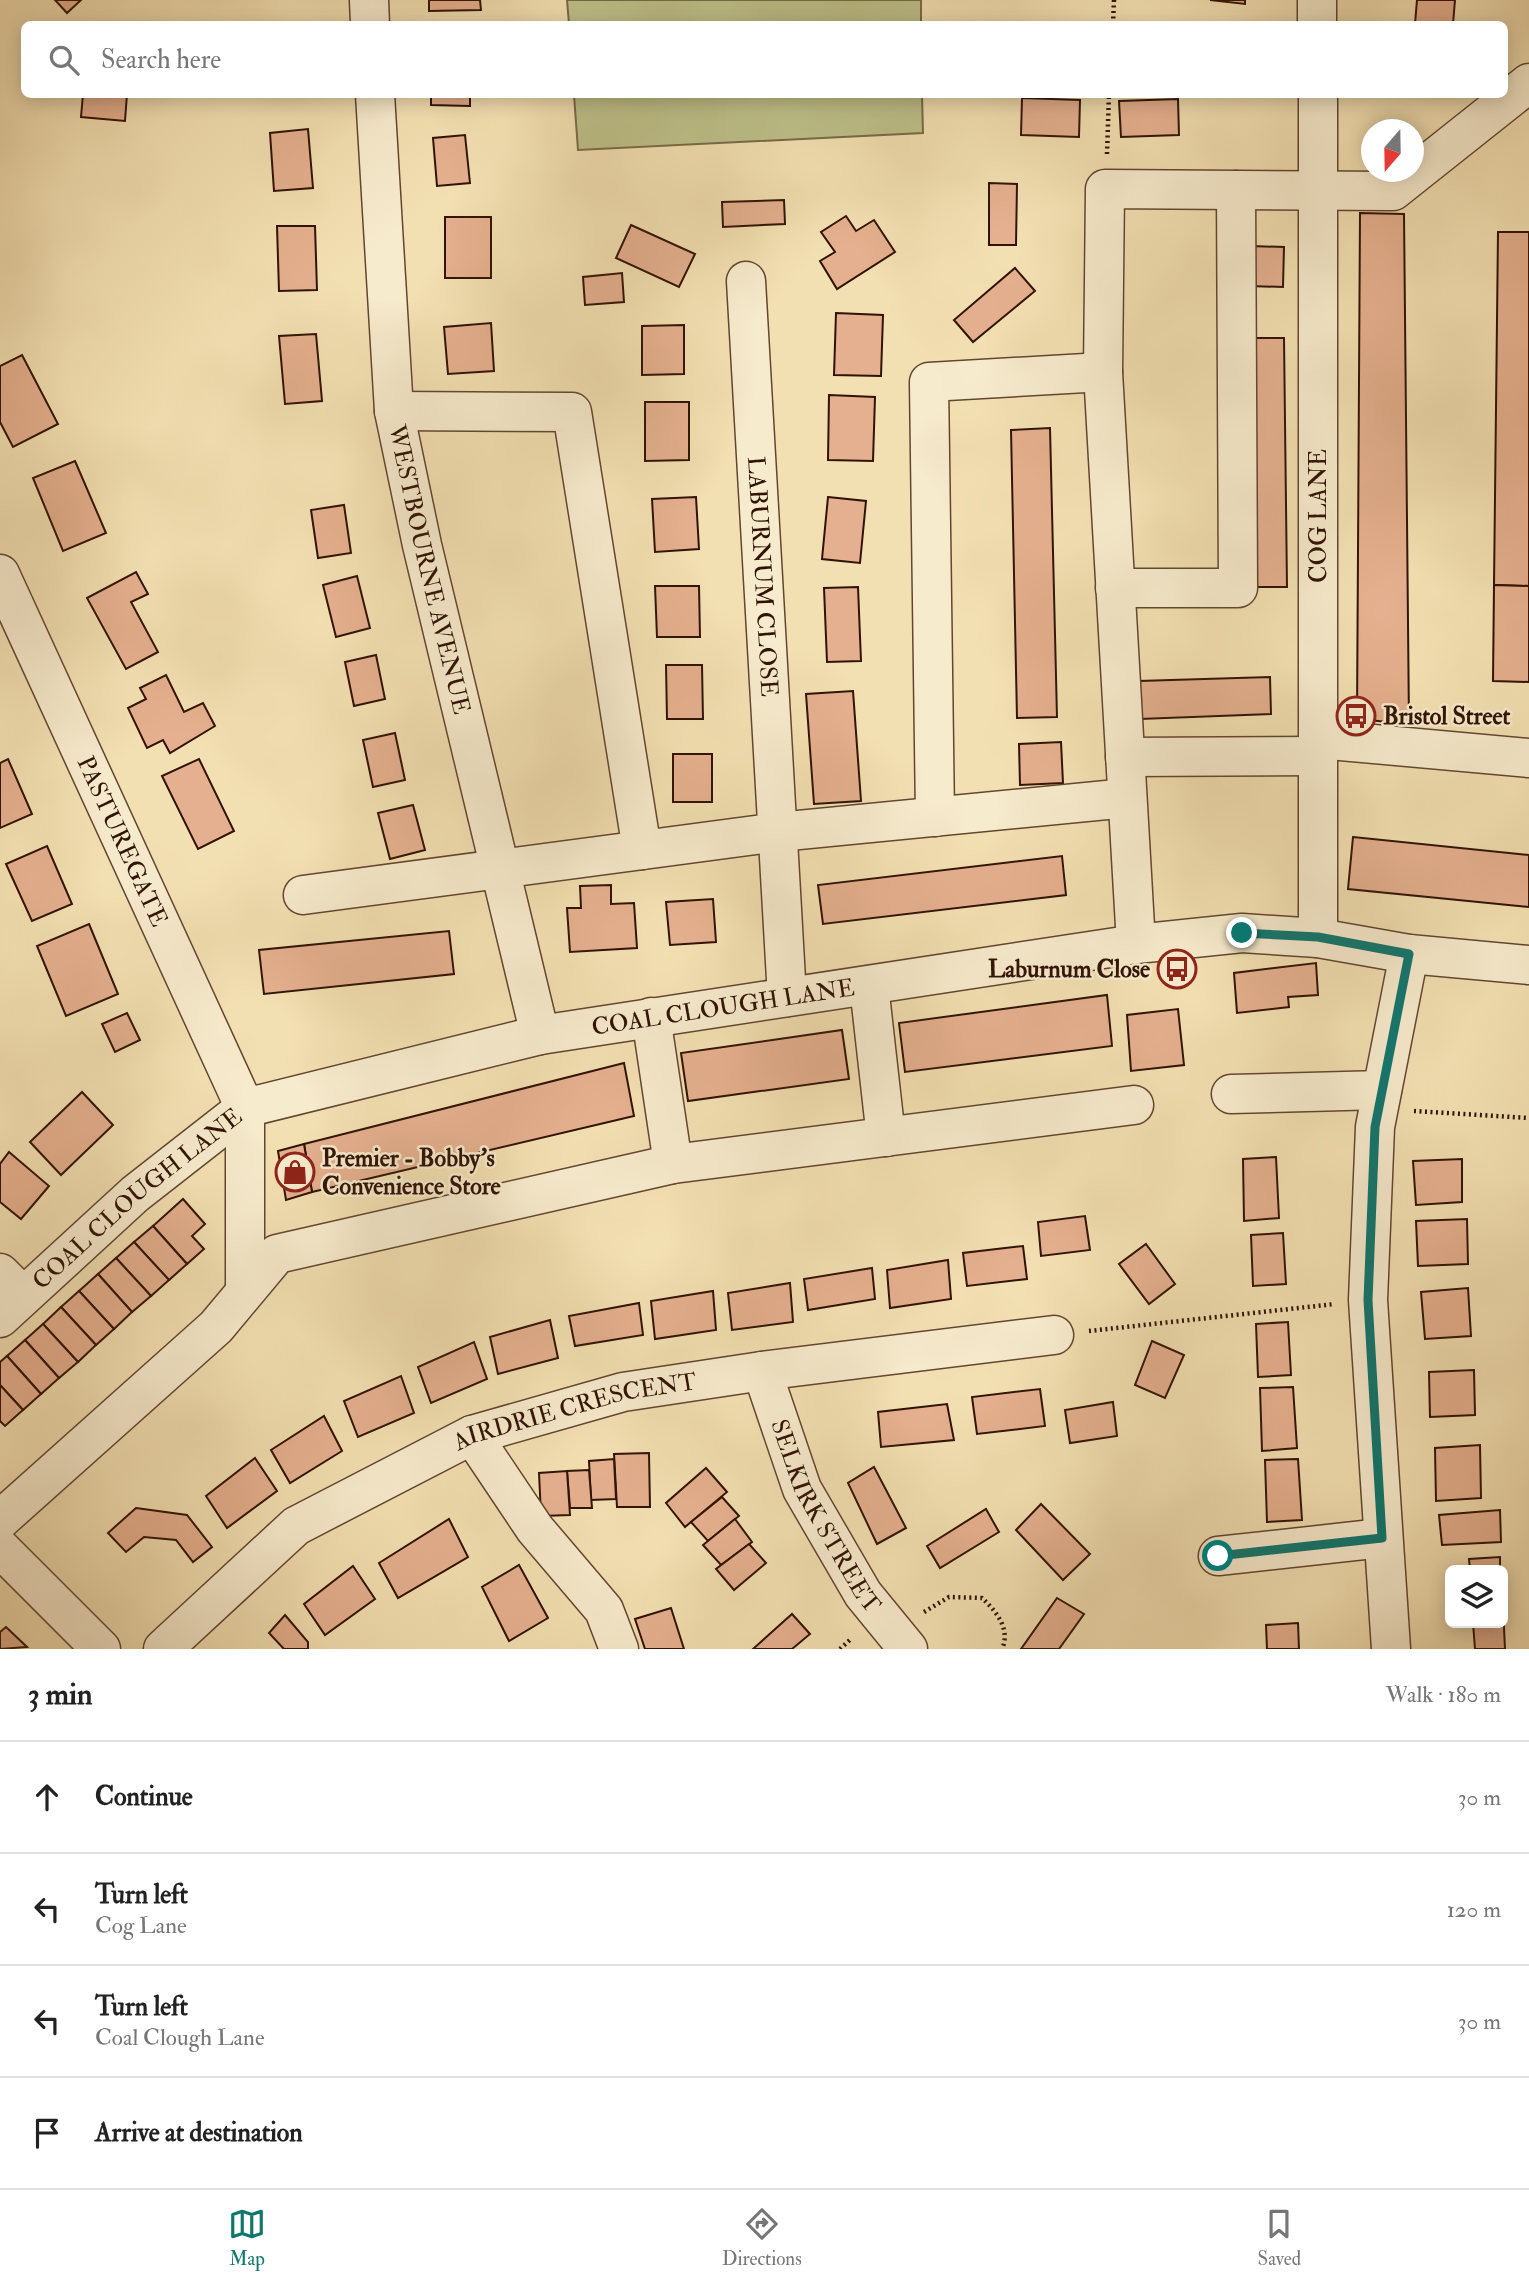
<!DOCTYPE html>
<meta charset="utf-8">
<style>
body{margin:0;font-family:"IM FELL Double Pica",serif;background:#f2f2f2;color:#222}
.controls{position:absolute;right:21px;bottom:21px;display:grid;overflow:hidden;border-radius:10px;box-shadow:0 4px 18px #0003}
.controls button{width:63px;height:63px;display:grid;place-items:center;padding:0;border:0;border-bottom:2px solid #e0e0e0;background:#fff;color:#222;font:35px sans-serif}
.compass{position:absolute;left:1361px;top:119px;width:63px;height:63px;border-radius:50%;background:#fff;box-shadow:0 4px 18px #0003;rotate:200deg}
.stop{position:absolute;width:21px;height:21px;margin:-16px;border:5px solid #0f766e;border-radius:50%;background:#fff}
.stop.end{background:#0f766e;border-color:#fff;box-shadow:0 2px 7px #0008}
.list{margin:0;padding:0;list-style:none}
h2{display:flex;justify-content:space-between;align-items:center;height:91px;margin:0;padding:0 28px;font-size:30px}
h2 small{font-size:23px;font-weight:400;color:#767676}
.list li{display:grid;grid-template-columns:46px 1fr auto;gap:21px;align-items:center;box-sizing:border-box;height:112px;padding:0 28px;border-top:2px solid #e0e0e0}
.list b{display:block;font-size:26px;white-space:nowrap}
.list p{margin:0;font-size:23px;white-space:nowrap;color:#767676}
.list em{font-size:23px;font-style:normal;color:#767676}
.icon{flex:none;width:38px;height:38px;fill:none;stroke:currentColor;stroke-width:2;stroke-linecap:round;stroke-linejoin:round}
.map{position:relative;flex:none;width:1529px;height:1649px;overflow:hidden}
.search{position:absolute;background:#fff;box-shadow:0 4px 18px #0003;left:21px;right:21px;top:21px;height:77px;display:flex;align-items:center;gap:18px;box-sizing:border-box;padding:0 24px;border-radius:10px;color:#767676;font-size:26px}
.sheet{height:539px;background:#fff}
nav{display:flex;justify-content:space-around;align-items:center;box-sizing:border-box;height:98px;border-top:2px solid #e0e0e0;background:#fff;font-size:19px;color:#767676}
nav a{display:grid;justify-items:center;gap:4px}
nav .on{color:#0f766e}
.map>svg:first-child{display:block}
.green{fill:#bec18a;stroke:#786a48;stroke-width:2}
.building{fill:#e5b08f;stroke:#311305;stroke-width:2}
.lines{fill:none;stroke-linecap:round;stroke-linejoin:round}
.minor-casing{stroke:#624630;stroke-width:41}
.path{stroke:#311305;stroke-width:4.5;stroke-dasharray:2 3.5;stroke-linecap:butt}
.minor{stroke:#f7ebcd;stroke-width:38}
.route{stroke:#0f766e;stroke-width:9}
.labels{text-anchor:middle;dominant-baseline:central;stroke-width:5;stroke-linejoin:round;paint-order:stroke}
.street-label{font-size:24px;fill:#311305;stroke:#f7ebcd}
.poi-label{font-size:24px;font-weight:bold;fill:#311305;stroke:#f7ebcd;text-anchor:start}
</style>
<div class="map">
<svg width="1529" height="1649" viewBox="0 0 1529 1649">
<rect width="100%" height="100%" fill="#f3e0b2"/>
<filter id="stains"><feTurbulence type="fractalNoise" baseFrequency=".00286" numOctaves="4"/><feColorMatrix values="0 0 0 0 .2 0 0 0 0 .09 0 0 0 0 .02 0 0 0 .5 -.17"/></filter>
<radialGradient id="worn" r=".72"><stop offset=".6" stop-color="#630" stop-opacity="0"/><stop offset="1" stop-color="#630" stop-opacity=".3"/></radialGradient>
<g class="green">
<path d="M567,0h354v24h-352z"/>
<path d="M574,95h348l1,38 -345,17z"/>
</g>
<g class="building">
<path d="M55,0h26l-14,13z"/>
<path d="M429,0h51l1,10 -52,1z"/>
<path d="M1210,0h35v4z"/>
<path d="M1417,0h38l-2,24h-38z"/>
<path d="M83,94h44l-2,27 -44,-4z"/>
<rect x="266" y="94" width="38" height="3"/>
<path d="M431,94h39v12l-39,-1z"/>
<path d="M1022,98l58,2 -1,37 -58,-2z"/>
<path d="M1178,99l1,36 -58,2 -2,-36z"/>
<path d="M308,129l5,59 -39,3 -4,-58z"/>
<path d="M465,135l5,48 -33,3 -4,-48z"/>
<path d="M989,183l28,1 -1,61h-27z"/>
<path d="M784,200l1,24 -62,3 -1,-25z"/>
<path d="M1360,213l44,1 5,510 -52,-5z"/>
<path d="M846,216l10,15 18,-11 21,32 -58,37 -17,-28 15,-9 -14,-20z"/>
<rect x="445" y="217" width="46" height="61"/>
<path d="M631,225l64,29 -16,33 -63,-29z"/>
<path d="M277,226h38l2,64 -38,1z"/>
<path d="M1498,232h31v354l-35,-1z"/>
<path d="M1250,246l34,1 -1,40 -34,-1z"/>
<path d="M1015,268l20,23 -62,51 -19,-22z"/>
<path d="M622,273l2,29 -39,3 -2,-28z"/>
<path d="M836,313l47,2 -2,61 -47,-1z"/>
<path d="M491,323l3,48 -46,3 -4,-47z"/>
<path d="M684,325v49l-42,1v-49z"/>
<path d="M316,334l6,67 -37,3 -6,-68z"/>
<path d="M1246,338h38l3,249h-30z"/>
<path d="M22,355l36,69 -45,23 -13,-25v-56z"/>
<path d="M829,395l46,2 -2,64 -45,-1z"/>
<path d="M645,402h44v58l-44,1z"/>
<path d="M1050,428l7,289 -40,1 -6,-288z"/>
<path d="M75,461l31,72 -43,18 -30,-73z"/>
<path d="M696,497l3,52 -44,3 -3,-53z"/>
<path d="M828,497l38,4 -6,62 -38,-4z"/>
<path d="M344,505l7,48 -33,5 -7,-48z"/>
<path d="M136,572l12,22 -17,8 27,50 -32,17 -39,-71z"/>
<path d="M357,576l13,52 -34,9 -13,-52z"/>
<path d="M1494,585l35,1v96l-36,-1z"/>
<path d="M655,586h44l1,51h-43z"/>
<path d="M858,587l3,74 -34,1 -3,-74z"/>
<path d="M376,655l9,44 -31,7 -9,-44z"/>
<path d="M666,665h36l1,54h-36z"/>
<path d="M166,675l18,37 19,-9 12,23 -45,27 -7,-13 -16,8 -19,-40 18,-9 -6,-11z"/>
<path d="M1270,677l1,37 -131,5 -1,-38z"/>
<path d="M853,691l8,110 -47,3 -8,-110z"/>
<path d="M395,733l10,47 -32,7 -10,-47z"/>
<path d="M1061,742l2,41 -43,2 -1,-41z"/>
<rect x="673" y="754" width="39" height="48"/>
<path d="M8,759l24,55 -32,14v-65z"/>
<path d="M199,759l35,72 -36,18 -36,-73z"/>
<path d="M413,805l12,45 -35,9 -12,-46z"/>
<path d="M1353,837l176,18v52l-181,-18z"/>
<path d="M47,846l25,58 -40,17 -26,-57z"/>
<path d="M1062,856l4,39 -243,29 -5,-39z"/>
<path d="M611,885v19l23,-1 3,45 -67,4 -3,-44h14l-1,-22z"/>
<path d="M713,899l3,43 -46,3 -4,-43z"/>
<path d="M89,924l29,70 -52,22 -29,-70z"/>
<path d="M449,931l5,43 -190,20 -5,-44z"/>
<path d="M1316,963l2,32 -30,2 1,10 -52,6 -3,-40z"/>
<path d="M1107,995l5,51 -207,26 -6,-49z"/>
<path d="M1178,1009l6,56 -53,6 -4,-56z"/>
<path d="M127,1013l13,27 -25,12 -13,-28z"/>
<path d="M842,1030l7,49 -161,22 -7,-48z"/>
<path d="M624,1063l10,53 -322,76 -8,-48z"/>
<path d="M82,1092l31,33 -52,50 -31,-33z"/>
<path d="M304,1144l8,48 -26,8 -8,-49z"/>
<path d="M9,1152l40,34 -28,33 -21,-17v-38z"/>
<path d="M1276,1157l3,61 -35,3 -1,-62z"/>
<path d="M1462,1159v43l-46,3 -3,-44z"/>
<path d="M183,1199l22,25 -13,12 12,13 -17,15 -34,-38z"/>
<path d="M1085,1216l5,34 -49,6 -3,-34z"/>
<path d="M1467,1219l1,45 -50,2 -2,-45z"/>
<path d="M153,1226l34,38 -18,16 -35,-38z"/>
<path d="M1283,1233l3,51 -33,2 -2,-51z"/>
<path d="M134,1242l35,38 -18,16 -35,-38z"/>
<path d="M1146,1244l29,40 -26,20 -30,-40z"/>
<path d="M1023,1246l4,33 -60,7 -4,-33z"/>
<path d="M116,1258l35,38 -19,16 -34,-38z"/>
<path d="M948,1260l3,39 -61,9 -3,-38z"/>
<path d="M872,1268l3,31 -67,11 -4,-31z"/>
<path d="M98,1274l34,38 -18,17 -35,-38z"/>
<path d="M790,1283l3,39 -61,8 -4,-37z"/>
<path d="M1468,1288l3,48 -46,3 -4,-47z"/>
<path d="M79,1291l35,38 -18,16 -35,-38z"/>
<path d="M713,1291l3,39 -61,9 -4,-38z"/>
<path d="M639,1303l4,32 -68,11 -6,-30z"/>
<path d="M61,1307l35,38 -18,17 -35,-38z"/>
<path d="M550,1320l8,38 -60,16 -8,-37z"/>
<path d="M1288,1322l3,53 -33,2 -2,-53z"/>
<path d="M43,1324l35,38 -19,16 -34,-38z"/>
<path d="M25,1340l34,38 -18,16 -34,-38z"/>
<path d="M1152,1341l32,14 -19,43 -30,-13z"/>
<path d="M474,1342l13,37 -56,24 -13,-36z"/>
<path d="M7,1356l34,38 -18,16 -23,-25v-23z"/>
<path d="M1474,1370l1,45 -45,2 -1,-45z"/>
<path d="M401,1376l13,37 -56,24 -14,-36z"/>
<path d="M0,1385l23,25 -18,16 -5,-5z"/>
<path d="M1293,1387l4,61 -35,3 -2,-63z"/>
<path d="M1040,1389l5,37 -68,8 -5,-37z"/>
<path d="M1113,1402l4,34 -47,7 -5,-33z"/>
<path d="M947,1404l7,36 -73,7 -3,-35z"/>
<path d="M324,1416l18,35 -52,32 -19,-33z"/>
<path d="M1480,1445l1,53 -45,3 -1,-53z"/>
<path d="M649,1453l1,54h-33l-3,-53z"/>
<path d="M255,1458l22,33 -50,37 -21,-32z"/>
<path d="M614,1459l2,40 -25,1 -2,-39z"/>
<path d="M1298,1459l4,61 -35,2 -2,-62z"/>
<path d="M874,1467l32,61 -29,16 -29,-61z"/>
<path d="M706,1468l21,24 -42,35 -19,-24z"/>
<path d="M589,1470l3,38h-22l-3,-37z"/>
<path d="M567,1471l3,44 -29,1 -2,-43z"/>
<path d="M722,1497l17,19 -31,25 -17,-19z"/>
<path d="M1041,1504l49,50 -27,26 -47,-50z"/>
<path d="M136,1508l51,7 25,32 -19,15 -17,-22 -32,-3 -18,15 -18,-19z"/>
<path d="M986,1509l13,23 -59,36 -13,-22z"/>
<path d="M1500,1510l1,32 -59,3 -3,-30z"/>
<path d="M449,1519l19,38 -70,41 -19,-35z"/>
<path d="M735,1519l17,23 -31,23 -18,-20z"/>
<path d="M749,1544l17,19 -32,27 -18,-21z"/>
<path d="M1500,1557v13h-30l-1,-11z"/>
<path d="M519,1565l29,53 -39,23 -27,-54z"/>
<path d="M353,1566l22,33 -50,36 -21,-31z"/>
<path d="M1057,1598l27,16 -25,35h-38z"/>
<path d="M1503,1606l2,43h-30l-2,-26h30z"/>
<path d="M671,1608l13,41h-39l-10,-30z"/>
<path d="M792,1614l18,20 -18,15h-39z"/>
<path d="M285,1615l23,27v7h-24l-15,-16z"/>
<path d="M1298,1623l1,26h-32l-1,-24z"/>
<path d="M6,1627l21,20 -27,2v-17z"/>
</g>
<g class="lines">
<defs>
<g id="minor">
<path d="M369,0l1,24"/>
<path d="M1317,0v24"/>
<path id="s1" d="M375,94l19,317 28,134 118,490"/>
<path id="s2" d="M746,281l41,716"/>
<path d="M394,411l178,1 70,438"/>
<path id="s3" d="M0,574l245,534v183"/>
<path d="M1115,588h123l-2,-398"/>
<path d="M1318,739l211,19"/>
<path d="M1125,757l193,-1"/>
<path d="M935,817l-6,-435 174,-10"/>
<path d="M303,895l475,-63 349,-34"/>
<path d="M1318,938v-844"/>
<path d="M1136,944l-33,-572 2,-183 288,2 136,-108"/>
<path d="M869,986l17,151"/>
<path d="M651,1017l22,147"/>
<path d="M1231,1094l151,-4"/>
<path d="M0,1273l23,23"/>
<path id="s4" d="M0,1318l135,-124 110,-86 295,-73 596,-91 106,-11 76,5 91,16 120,11"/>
<path id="s5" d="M762,1371l40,118 61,105 45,55"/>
<path d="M472,1435l63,94 69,81 15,39"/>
<path d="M0,1520l216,-193 61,-73 396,-90 461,-59"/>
<path d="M0,1548l101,101"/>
<path d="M1218,1556l164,-18"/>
<path id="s6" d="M163,1649l133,-123 176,-91 151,-43 139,-21 292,-36"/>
<path d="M1391,1649l-23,-349 7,-173 34,-173"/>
</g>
</defs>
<use href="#minor" class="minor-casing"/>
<g class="path">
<path d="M1113,24l1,-24"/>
<path d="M1107,154l2,-60"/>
<path d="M1414,1111l115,7"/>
<path d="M1089,1331l246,-27"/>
<path d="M924,1612l25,-15 33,1c14,13 29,31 20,51"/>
<path d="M840,1649l12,-11"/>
</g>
<use href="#minor" class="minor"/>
</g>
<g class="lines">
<path class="route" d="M1218,1556l164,-18 -14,-238 7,-173 34,-173 -91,-17 -76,-4"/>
</g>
<defs>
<symbol id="bus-ring" viewBox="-11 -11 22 22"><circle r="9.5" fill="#f7ebcd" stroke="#8f2418" stroke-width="1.5"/><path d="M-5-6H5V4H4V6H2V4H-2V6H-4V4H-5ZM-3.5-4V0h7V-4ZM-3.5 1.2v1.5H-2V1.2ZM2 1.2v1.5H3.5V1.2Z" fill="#8f2418"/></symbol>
<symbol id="shop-ring" viewBox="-11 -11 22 22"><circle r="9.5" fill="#f7ebcd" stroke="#8f2418" stroke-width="1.5"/><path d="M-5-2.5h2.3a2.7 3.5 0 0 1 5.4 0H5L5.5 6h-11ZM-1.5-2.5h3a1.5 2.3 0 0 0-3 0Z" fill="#8f2418"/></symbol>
</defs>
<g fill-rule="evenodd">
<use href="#bus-ring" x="1334" y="694" width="44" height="44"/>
<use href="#bus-ring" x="1155" y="947" width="44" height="44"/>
<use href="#shop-ring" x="273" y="1150" width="44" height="44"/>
</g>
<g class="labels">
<g class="street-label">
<text transform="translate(1318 516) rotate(-90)">COG LANE</text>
<text stroke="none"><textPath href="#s1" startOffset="480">WESTBOURNE AVENUE</textPath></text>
<text stroke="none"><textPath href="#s2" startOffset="296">LABURNUM CLOSE</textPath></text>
<text stroke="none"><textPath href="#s3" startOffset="294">PASTUREGATE</textPath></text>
<text stroke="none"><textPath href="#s4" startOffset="812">COAL CLOUGH LANE</textPath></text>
<text stroke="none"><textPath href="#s4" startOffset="182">COAL CLOUGH LANE</textPath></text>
<text stroke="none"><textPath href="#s6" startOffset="485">AIRDRIE CRESCENT</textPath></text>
<text stroke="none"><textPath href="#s5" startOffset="159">SELKIRK STREET</textPath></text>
</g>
<g class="poi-label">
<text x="1383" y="716">Bristol Street</text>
<text x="1150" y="969" text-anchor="end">Laburnum Close</text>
<text x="322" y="1158">Premier - Bobby's<tspan x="322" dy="28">Convenience Store</tspan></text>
</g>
</g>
<rect width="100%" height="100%" filter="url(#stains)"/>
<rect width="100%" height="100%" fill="url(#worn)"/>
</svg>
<div class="controls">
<button><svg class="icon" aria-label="layers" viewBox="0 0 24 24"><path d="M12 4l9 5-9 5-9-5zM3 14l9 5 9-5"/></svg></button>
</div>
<svg class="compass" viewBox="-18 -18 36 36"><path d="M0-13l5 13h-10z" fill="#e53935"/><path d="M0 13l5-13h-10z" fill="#767676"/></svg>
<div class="stop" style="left:1218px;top:1556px"></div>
<div class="stop end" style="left:1242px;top:933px"></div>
<div class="search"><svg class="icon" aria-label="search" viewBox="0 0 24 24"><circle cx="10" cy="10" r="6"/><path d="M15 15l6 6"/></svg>Search here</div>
</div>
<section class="sheet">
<h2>3 min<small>Walk · 180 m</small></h2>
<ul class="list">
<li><svg class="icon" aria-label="ahead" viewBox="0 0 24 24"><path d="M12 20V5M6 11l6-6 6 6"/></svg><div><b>Continue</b></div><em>30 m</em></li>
<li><svg class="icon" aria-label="left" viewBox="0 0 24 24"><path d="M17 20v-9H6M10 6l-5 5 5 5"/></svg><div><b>Turn left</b><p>Cog Lane</p></div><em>120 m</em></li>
<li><svg class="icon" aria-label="left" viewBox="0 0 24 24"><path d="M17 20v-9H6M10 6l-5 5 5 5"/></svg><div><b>Turn left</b><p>Coal Clough Lane</p></div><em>30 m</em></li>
<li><svg class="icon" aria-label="arrive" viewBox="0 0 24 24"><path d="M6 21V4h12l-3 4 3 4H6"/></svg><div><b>Arrive at destination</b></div></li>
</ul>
</section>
<nav>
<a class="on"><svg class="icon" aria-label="map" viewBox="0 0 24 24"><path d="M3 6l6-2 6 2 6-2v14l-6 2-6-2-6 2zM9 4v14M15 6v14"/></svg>Map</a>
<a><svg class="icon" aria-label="directions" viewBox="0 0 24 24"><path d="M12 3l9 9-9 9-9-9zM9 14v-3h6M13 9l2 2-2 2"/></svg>Directions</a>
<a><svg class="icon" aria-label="saved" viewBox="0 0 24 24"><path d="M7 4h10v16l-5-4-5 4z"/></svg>Saved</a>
</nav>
